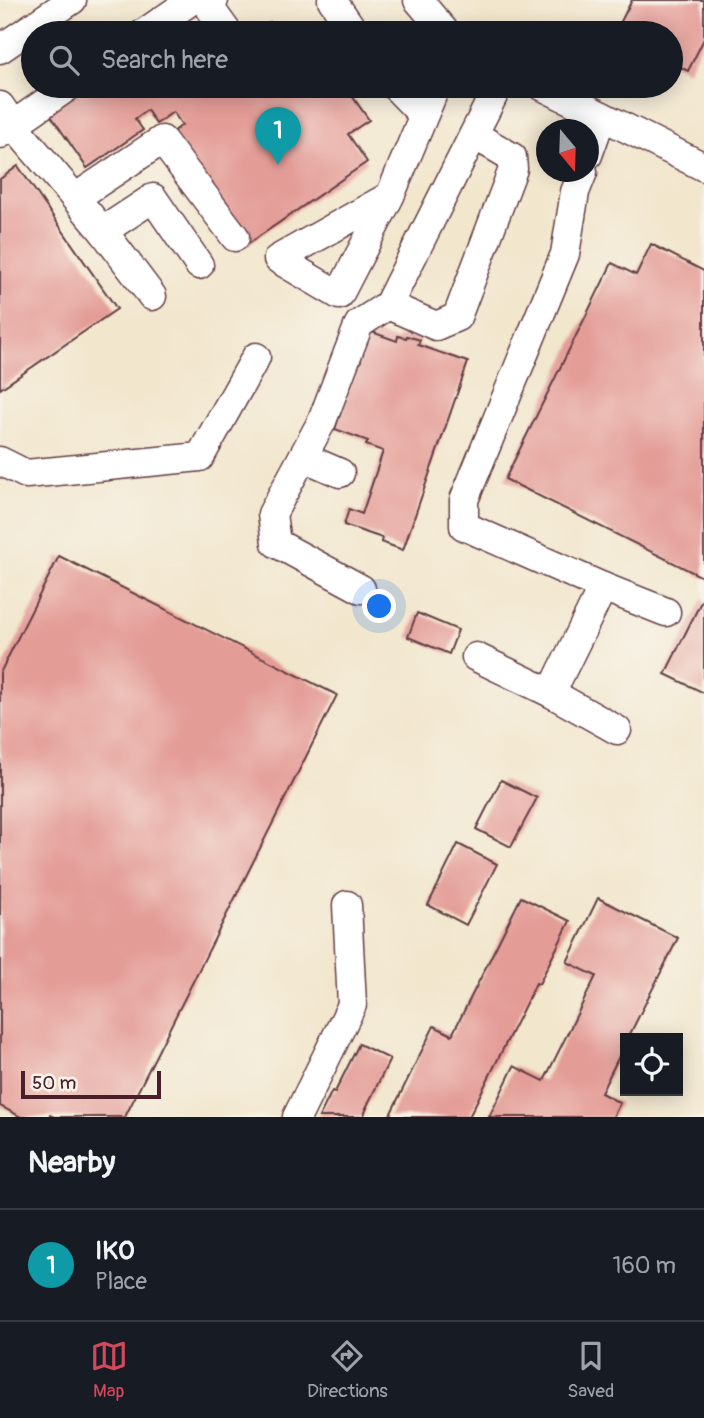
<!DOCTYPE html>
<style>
body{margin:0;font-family:Pangolin,sans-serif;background:#242831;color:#f1f3f6}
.controls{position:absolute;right:21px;bottom:21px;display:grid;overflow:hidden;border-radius:0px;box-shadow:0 4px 18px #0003}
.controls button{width:63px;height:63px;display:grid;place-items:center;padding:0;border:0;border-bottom:2px solid #363941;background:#171b24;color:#f1f3f6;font:35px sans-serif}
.compass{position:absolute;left:536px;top:119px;width:63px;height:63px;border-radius:50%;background:#171b24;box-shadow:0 4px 18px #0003;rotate:161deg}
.scale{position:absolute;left:21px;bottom:18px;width:140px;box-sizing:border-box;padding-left:7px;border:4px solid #4a1f2b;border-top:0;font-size:19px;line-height:24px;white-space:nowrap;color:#4a1f2b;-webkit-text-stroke:5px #f7f3e8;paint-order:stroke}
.you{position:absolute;left:380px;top:607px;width:24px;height:24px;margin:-18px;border:5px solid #fff;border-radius:50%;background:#1a73e8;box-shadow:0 0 0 10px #1a73e833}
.badge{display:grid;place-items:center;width:46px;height:46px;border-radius:50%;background:#d1495b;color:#fff;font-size:23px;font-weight:700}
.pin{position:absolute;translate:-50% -58px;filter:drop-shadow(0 2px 4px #0008)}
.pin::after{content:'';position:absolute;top:37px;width:24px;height:21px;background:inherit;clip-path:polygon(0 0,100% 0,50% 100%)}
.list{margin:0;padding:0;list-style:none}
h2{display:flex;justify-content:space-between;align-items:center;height:91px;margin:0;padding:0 28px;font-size:30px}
h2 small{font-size:23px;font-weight:400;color:#9ea1a6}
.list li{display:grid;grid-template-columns:46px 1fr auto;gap:21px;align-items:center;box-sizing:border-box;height:112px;padding:0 28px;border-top:2px solid #363941}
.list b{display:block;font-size:26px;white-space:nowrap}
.list p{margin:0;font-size:23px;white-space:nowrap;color:#9ea1a6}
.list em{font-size:23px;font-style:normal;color:#9ea1a6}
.icon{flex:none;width:38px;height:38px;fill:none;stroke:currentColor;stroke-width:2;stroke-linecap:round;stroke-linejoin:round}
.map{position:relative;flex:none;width:704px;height:1117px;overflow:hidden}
.search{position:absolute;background:#171b24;box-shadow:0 4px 18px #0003;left:21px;right:21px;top:21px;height:77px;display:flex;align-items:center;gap:18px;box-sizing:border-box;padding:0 24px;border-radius:38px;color:#9ea1a6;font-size:26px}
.sheet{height:203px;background:#171b24}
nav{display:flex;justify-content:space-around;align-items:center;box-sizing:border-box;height:98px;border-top:2px solid #363941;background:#171b24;font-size:19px;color:#9ea1a6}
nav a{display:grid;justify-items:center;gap:4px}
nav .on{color:#d1495b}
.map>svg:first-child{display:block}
.building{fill:#e49c97}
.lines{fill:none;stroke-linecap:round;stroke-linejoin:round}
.minor-casing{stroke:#633d43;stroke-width:31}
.minor{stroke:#fff;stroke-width:28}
</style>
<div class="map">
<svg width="704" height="1117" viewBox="0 0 704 1117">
<rect width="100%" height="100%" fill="#f7f3e8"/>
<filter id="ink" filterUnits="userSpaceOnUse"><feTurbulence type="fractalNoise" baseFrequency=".0143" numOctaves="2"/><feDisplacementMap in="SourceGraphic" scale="14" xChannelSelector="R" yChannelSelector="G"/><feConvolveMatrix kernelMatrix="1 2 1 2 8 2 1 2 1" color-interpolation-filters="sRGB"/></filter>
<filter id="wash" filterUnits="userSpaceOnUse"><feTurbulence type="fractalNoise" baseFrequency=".00686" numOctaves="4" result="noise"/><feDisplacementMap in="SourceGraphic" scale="28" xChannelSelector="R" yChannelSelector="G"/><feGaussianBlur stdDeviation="1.57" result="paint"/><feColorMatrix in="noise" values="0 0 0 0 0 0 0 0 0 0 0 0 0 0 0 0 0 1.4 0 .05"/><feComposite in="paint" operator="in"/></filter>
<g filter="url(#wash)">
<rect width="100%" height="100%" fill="#f2e6cd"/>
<g id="blocks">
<g class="building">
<path d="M632,0h72v39l-16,32 -17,-8v-30h-56z"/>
<path d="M270,22l8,11h-25z"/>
<path d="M83,86h262l24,34 -21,14 19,28 -119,82 -76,-111 10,-8 -9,-13 -17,12 -9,-14 -12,9 8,11 -56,38 -40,-58z"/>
<path d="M18,166l99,143 -117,80v-210z"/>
<path d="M651,244l53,27v307l-199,-99 107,-216 24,12z"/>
<path d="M369,331l28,10 1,-5 8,2 1,-2 13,4 -2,5 50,17 -65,188 -22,-8 1,-4 -38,-13 5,-16 13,5 21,-63 -17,-6 2,-4 -33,-12 23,-67 2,1z"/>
<path d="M59,556l278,139 -212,422h-71l-4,-2 -1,2h-28l-21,-11v-433z"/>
<path d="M704,596v97l-39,-19z"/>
<path d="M417,613l41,17 -9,24 -41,-17z"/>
<path d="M501,780l36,18 -26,49 -35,-18z"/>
<path d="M458,844l39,20 -31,61 -38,-20z"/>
<path d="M521,897l49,24 -31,63 -3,-1 -67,134h-80l45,-91 18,9z"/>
<path d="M598,898l80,40 -50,100h-3v6l-24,49 19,10 -7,14h-124l25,-51 30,15 52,-105 -29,-14z"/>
<path d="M359,1044l31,15 -24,49h1l-4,9h-44l13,-26 3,1z"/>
</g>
</g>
</g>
<g filter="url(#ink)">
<use href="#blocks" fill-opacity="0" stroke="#633d43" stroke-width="2"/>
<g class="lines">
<defs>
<g id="minor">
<path d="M214,0l-7,4 21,29"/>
<path d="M332,0l23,33"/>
<path d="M418,0l28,33"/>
<path d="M144,33l48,-33"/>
<path d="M0,49l72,-49"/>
<path d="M395,86l28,29"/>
<path d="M542,86l162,81"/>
<path d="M0,106l13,19 90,106 49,65"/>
<path d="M0,134l69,-48"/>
<path d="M588,155l14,-39"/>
<path d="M583,172l-8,20 -10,62 -101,246v26l139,61 63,25"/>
<path d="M390,196l-112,63 61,36 51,-99 46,-110"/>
<path d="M75,198l87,-58 73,97"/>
<path d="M103,231l50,-33 46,67"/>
<path d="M388,305l48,21 21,-9 56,-148 -1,-12 -38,-22"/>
<path d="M303,457l37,16"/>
<path d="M0,461l26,13 174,-17 56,-100"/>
<path d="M361,589l-85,-46 -4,-29 50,-93 37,-97 29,-19 110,-219"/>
<path d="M476,657l75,36 52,-106"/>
<path d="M551,693l66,37"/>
<path d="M297,1117l55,-112 -5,-100"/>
</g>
</defs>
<use href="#minor" class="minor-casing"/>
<use href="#minor" class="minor"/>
</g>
</g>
</svg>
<div class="controls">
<button><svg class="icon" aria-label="locate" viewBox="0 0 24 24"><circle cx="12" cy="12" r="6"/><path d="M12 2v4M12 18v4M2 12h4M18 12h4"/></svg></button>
</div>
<svg class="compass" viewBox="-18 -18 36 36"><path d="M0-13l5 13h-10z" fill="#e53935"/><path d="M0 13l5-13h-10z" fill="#9ea1a6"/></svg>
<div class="scale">50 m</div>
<div class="you"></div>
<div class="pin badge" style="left:278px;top:165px;background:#0f9aa8">1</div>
<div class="search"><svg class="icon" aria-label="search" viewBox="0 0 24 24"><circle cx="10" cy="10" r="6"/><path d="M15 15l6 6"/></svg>Search here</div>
</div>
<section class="sheet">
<h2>Nearby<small></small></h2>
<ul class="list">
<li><span class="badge" style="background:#0f9aa8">1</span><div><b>IKO</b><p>Place</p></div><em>160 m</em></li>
</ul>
</section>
<nav>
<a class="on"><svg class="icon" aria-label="map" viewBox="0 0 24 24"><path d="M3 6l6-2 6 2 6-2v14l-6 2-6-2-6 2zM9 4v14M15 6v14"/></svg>Map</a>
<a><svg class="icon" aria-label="directions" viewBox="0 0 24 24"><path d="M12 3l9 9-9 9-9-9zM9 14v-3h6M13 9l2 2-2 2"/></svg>Directions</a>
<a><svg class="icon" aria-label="saved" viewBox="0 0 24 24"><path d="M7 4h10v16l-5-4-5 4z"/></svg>Saved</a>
</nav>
